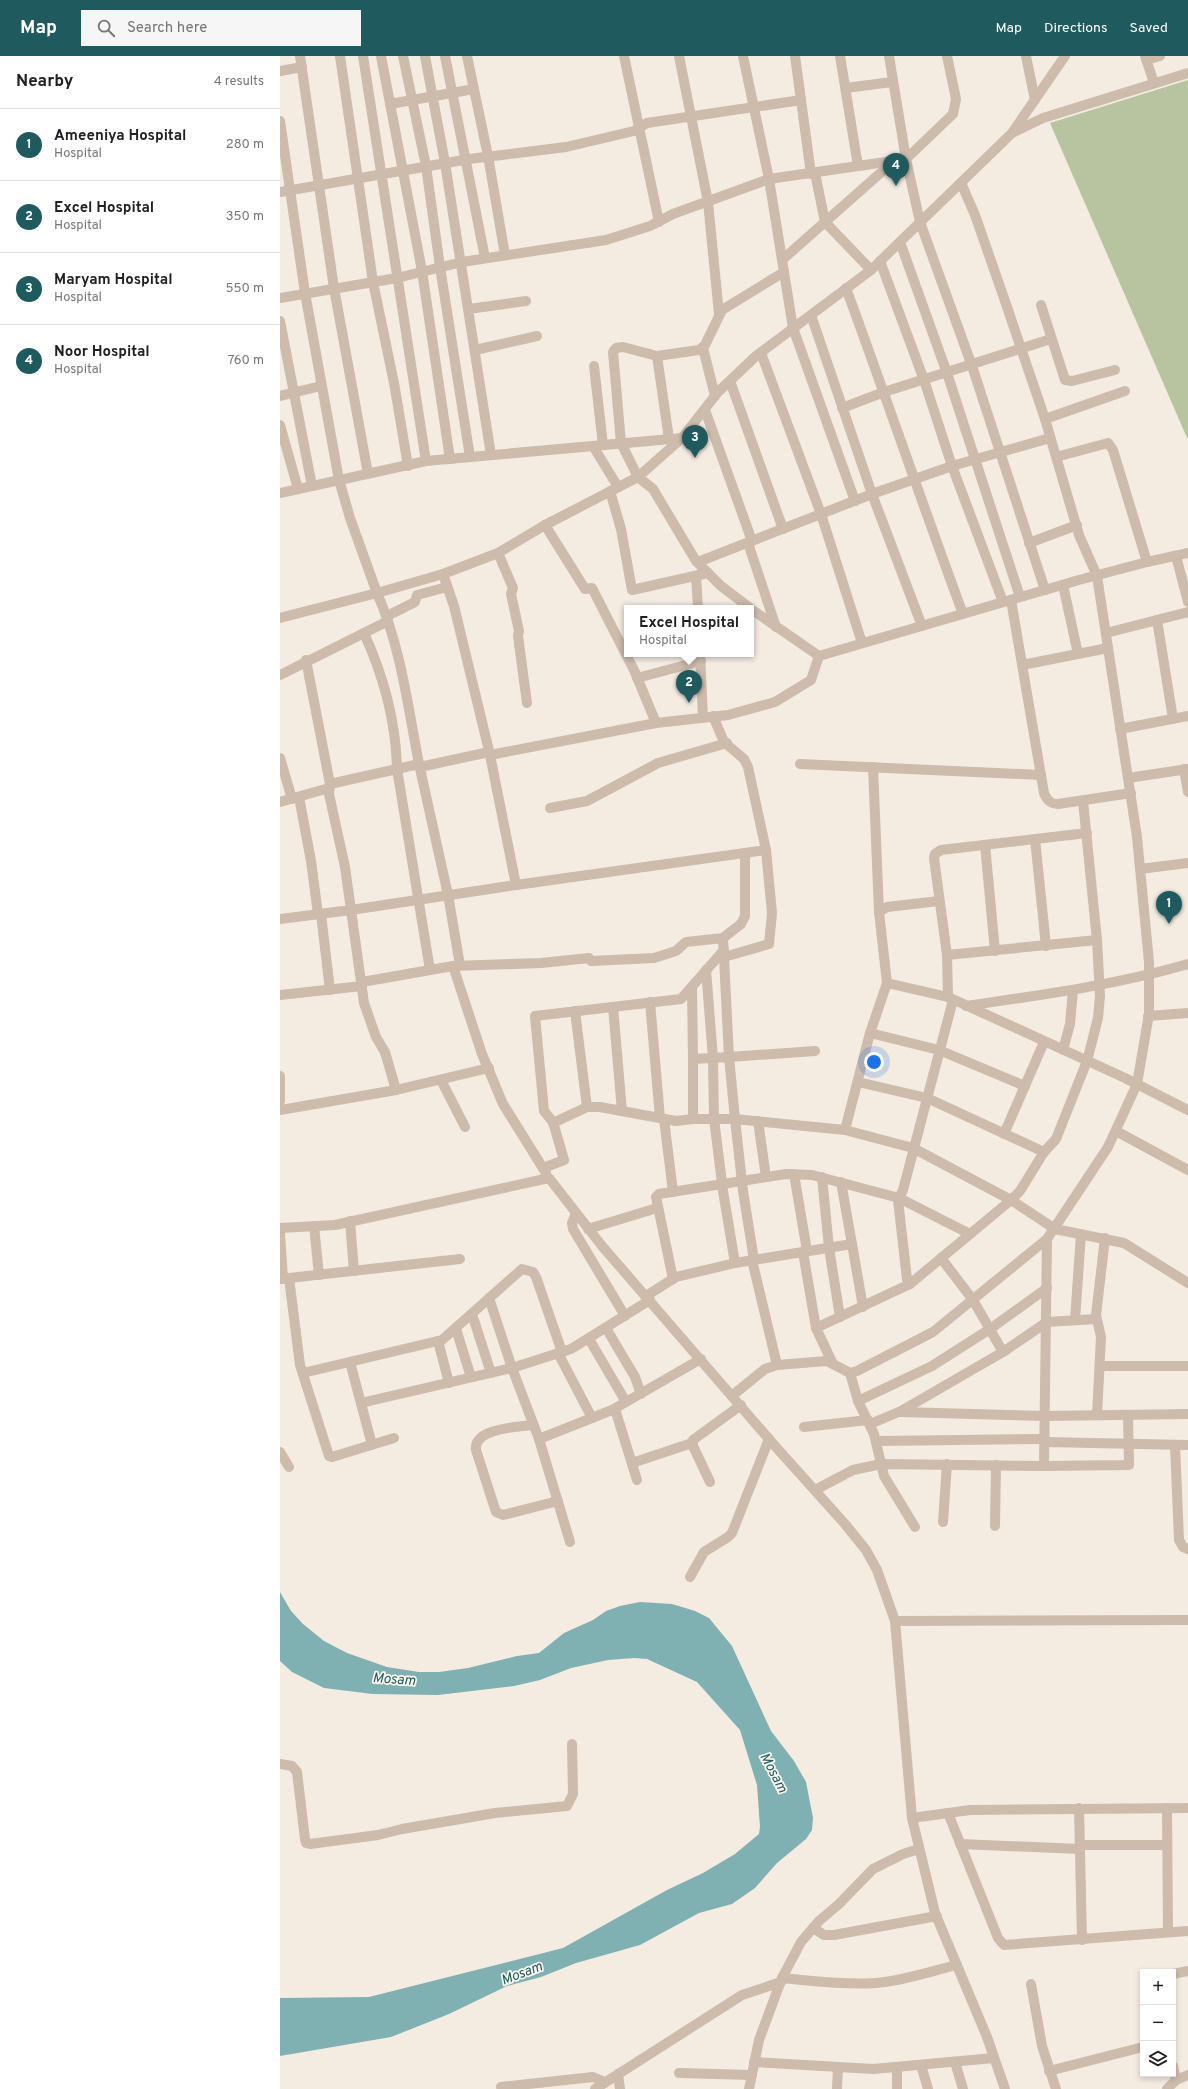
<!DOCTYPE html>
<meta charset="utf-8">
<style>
body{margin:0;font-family:Overpass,sans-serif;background:#f6f6f6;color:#202124}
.controls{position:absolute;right:12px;bottom:12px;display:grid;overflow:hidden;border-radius:0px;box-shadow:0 2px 6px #0003}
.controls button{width:36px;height:36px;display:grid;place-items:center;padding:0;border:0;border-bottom:1px solid #e0e0e0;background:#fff;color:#202124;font:20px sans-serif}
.you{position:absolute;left:594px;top:1006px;width:14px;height:14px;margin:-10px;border:3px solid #fff;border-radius:50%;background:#1a73e8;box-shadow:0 0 0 6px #1a73e833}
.badge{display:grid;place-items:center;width:26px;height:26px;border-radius:50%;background:#1f5a5e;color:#fff;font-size:13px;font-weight:700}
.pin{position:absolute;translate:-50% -33px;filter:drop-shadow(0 1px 2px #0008)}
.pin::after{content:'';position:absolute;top:21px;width:14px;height:12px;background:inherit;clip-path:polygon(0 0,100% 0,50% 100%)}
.popup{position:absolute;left:344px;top:549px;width:130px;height:52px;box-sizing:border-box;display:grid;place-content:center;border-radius:0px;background:#fff;filter:drop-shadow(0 1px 3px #0005);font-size:13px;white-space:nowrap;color:#757577}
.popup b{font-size:15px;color:#202124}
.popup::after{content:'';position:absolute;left:50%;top:100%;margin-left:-8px;border:8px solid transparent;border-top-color:#fff}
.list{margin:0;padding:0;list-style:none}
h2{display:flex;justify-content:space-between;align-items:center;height:52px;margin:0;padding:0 16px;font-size:17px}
h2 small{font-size:13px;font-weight:400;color:#757577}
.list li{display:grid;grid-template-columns:26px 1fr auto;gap:12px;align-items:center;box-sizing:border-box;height:72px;padding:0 16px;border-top:1px solid #e0e0e0}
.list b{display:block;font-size:15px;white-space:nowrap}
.list p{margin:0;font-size:13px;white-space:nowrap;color:#757577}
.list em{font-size:13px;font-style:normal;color:#757577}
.icon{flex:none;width:22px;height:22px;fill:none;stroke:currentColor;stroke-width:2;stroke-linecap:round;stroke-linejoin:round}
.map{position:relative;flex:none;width:908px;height:2033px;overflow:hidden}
header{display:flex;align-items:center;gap:24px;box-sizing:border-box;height:56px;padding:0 20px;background:#1f5a5e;color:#fff}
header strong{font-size:19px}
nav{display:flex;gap:22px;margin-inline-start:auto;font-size:14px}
.search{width:280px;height:36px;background:#f6f6f6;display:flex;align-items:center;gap:10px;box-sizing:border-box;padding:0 14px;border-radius:0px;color:#757577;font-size:15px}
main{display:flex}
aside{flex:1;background:#fff}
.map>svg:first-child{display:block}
.green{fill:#b8c4a0}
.water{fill:#7fb0b2}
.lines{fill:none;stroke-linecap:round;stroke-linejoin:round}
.minor{stroke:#cdbbac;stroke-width:10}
.labels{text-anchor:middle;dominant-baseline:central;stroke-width:3.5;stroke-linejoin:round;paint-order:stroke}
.water-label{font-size:14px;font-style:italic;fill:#1f5a5e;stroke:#fbf5ee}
</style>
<header>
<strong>Map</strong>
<div class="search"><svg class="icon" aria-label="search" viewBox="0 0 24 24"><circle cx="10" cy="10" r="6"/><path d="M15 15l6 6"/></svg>Search here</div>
<nav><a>Map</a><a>Directions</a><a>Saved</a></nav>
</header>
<main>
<aside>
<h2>Nearby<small>4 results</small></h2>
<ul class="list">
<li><span class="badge">1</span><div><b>Ameeniya Hospital</b><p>Hospital</p></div><em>280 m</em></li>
<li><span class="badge">2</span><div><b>Excel Hospital</b><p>Hospital</p></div><em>350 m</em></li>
<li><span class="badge">3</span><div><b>Maryam Hospital</b><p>Hospital</p></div><em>550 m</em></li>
<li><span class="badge">4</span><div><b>Noor Hospital</b><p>Hospital</p></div><em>760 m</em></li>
</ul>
</aside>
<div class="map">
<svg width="908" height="2033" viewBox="0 0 908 2033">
<rect width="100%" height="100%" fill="#f4ebe1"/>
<path class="green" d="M908,24v360l-138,-317z"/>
<path class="water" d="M0,1536l11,19 12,13 21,17 23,12 40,14 32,5h20l29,-4 49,-12 22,-3 25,-20 29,-13 13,-9 14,-5 20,-4 32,2 23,7 14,7 23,28 39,85 23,30 12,21 7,36 -1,12 -6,9 -29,24 -22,25 -23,16 -33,9 -59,32 -64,18 -35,14 -34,9 -58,28 -58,23 -111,19v-58l89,-1 194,-49 104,-58 36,-17 32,-19 24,-20 1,-7 -3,-42 -17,-55 -43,-48 -50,-23 -13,-1 -26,2 -37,8 -31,12 -26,6 -76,9 -65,-1 -49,-6 -32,-16 -12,-11z"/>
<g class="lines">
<g class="minor">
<path d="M20,0l34,232 34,186"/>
<path d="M60,0l33,226 21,101 14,83"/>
<path d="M83,0l63,405"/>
<path d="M101,0l41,215 28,188"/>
<path d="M123,0l23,110 14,101 30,190"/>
<path d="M145,0l20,107 46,292"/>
<path d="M165,0l40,202"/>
<path d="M187,0l21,100 17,99"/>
<path d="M344,0l35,166"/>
<path d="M399,0l29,146 11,112"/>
<path d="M463,0l26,123 24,149 62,173"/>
<path d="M515,0l6,44"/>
<path d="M560,0l18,110"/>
<path d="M609,0l17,103 14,63 52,144 73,224"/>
<path d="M746,0l9,44"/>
<path d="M865,0l9,27"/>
<path d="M866,4l14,-4"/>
<path d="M0,15l22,-4"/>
<path d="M566,32l46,-6"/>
<path d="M110,48l84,-15"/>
<path d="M0,65l25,172 34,187 11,38 27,75 66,-19 55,-21 47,-28 93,-48 15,12 43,72 25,25 29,22"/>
<path d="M734,76l29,-14 145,-45"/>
<path d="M535,117l10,49 46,48"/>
<path d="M0,136l189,-33 97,-12 68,-16 13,-8 154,-23 10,74"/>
<path d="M620,186l47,131 73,224"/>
<path d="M502,204l112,-99"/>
<path d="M600,205l44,119 28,86 51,136"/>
<path d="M504,216l-62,38 -17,35 -6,5 -42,6 -34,-9 -7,1 -3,4 8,91 17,34 44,-39 36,-46 38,-36 115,-86 141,-137 53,-77"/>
<path d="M566,232c40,109 77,218 117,326"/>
<path d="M0,242l117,-20 65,-16 144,-22 44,-14 23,-12 96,-35 137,-20 47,-45 3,-15 -9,-43"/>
<path d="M761,249l24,75 7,1 43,-11"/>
<path d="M189,253l57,-8"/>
<path d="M531,259l61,179 50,132"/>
<path d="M0,265l32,165"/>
<path d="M423,292l12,48"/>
<path d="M195,294l62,-14"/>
<path d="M481,297l60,161 41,129"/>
<path d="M377,300l12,83"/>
<path d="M314,310l9,79"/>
<path d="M450,325l53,148"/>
<path d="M0,340l41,-10"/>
<path d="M562,352l42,-16 167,-53"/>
<path d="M425,354l47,131"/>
<path d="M765,363l80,-28"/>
<path d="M0,369l18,64"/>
<path d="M313,390l25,41"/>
<path d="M776,401l52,-14 5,7 34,112"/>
<path d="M330,435l11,38 11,61 76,-17"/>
<path d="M0,437l146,-32 256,-23"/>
<path d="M265,469l40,64 7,-1 42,82 22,53"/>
<path d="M468,487l28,84"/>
<path d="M749,487l48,-18"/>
<path d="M218,497l15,35 -2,6 8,37 -1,5 9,67"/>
<path d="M896,500l12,46"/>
<path d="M418,506l174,-68 80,-28 98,-28"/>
<path d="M163,518l11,32 36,149 166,-32 72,-8 47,-13 36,-22 8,-24"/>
<path d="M416,520l2,32"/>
<path d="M783,529l15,69"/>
<path d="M731,544l33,193c3,7 6,11 14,11l73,-11"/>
<path d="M471,553l68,47 260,-76 68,-18 41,-9"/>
<path d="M107,560l28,-14 2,-7 30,-8"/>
<path d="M0,562l97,-25c24,54 31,114 42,171"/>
<path d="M877,564l16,99"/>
<path d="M84,577c20,44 32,87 33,136l33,201"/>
<path d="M826,577l82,-21"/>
<path d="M420,598l3,64"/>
<path d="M742,609l86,-17"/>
<path d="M0,619l108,-54"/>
<path d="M357,622l64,-17"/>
<path d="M433,660l11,26 20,17 4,8 18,83"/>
<path d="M840,673l68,-13"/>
<path d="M0,702l12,41"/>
<path d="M520,708l241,11"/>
<path d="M140,711l69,-15"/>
<path d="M593,711l6,145"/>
<path d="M904,713l4,23"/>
<path d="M848,722l60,-9"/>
<path d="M50,728l89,-20 29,131 12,70"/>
<path d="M19,741l12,64 7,53"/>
<path d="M0,746l49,-14"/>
<path d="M270,752l37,-7 71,-38 69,-20"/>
<path d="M755,783l11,107"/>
<path d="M705,789l10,106"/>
<path d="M860,813l48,-6"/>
<path d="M236,829l250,-35 6,63 -3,31 -45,13"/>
<path d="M41,858l9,76"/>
<path d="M0,863l71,-9 165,-25 -26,-130"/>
<path d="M443,882l18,-14 4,-8v-63"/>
<path d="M667,899l150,-15"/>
<path d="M173,910l88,-3 48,-5 2,3 63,-3 22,-7 10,-9 37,-4 6,119 86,-6"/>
<path d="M426,914l7,88 1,61h21l8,72 11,69"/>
<path d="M82,926l91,-16 29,88 21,50 43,69"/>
<path d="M607,927l-8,-71 8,-5 52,-6"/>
<path d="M412,931l1,72"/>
<path d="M0,939l82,-9"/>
<path d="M668,941l-1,-42 -13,-97 1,-4 6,-4 146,-17"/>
<path d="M673,944l-50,190 -5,10 9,79 3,5 101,-84 -98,-52 -68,-18 25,-97 17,-50 61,14 177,81 63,32"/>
<path d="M370,946l10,116"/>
<path d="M686,950c75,-11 149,-21 222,-42"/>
<path d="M333,951l9,104"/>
<path d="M295,955l12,96"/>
<path d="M868,960l40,-3"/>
<path d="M590,977l69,17 86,36"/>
<path d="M783,994l7,-26 3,-34"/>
<path d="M0,1020v25"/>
<path d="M161,1024l24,47"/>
<path d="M578,1026l69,16 117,54 -24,39 -9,9 44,29 69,14 64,40"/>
<path d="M116,1034l93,-22"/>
<path d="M0,1054l116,-20 -11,-38 -9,-15 -12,-34 -19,-136 -16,-73 1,-10 -24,-124"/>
<path d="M384,1063l9,73"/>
<path d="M478,1065l8,56"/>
<path d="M273,1067l34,-16h13l76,14 17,-2"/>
<path d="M836,1075l72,39"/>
<path d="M724,1078l40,-92"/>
<path d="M764,1096l12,-13 31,-78 11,-43 2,-22 -3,-56 -14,-139"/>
<path d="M263,1112l21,-8 -11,-38 -9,-11 -9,-95 146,-17 43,-49"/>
<path d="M514,1118l13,77"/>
<path d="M542,1121l7,71 11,69"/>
<path d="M561,1126l11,62 -117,19 -12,-72 -9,-72h-21v-60l36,-2 6,62 110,11"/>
<path d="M296,1157l-4,10 1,6 52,87"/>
<path d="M70,1165l4,50"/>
<path d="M34,1170l5,49"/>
<path d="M0,1172l55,-3 214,-47 53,68 173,200 70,78 21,26 11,20 18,51 17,197 23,95 52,124 18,52"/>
<path d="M308,1173l69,-21"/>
<path d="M0,1177l3,46"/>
<path d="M572,1188l11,63"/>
<path d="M523,1196l13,76"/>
<path d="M661,1202l32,42 30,52"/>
<path d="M472,1204l25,105"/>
<path d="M9,1222l11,87 29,91 3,1 62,-19"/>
<path d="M0,1223l180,-20"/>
<path d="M393,1223l-17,-82 3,-3 127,-20 26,1 87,23 71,36"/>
<path d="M366,1240l30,-19 59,-14"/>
<path d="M209,1242l23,70 27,71 31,103"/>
<path d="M192,1258l19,59"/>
<path d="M795,1264l6,-86"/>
<path d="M326,1272l29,49 6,17"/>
<path d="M176,1273l15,48"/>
<path d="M309,1283l37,63"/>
<path d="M158,1285l11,42"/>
<path d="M278,1297l34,65"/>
<path d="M70,1306l22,83"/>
<path d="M552,1306l-16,-34 94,-44"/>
<path d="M820,1310h88"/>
<path d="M23,1317l139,-33 80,-71 11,3 3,5 26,75"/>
<path d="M570,1317l8,28 16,33 10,42 31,51"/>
<path d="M453,1339l32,-26 12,-4 50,-4 23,12 7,-2 76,-39 114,-93 61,-92 29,-63 12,-70v-52l-12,-125 -40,-261 -18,-41 -34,-116 -40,-118 -30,-86 -14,-32"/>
<path d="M578,1345l74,-35 58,-37 57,-41"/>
<path d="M81,1347l151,-35 59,-19 79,-49"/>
<path d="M335,1353l22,71"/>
<path d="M620,1356l145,4 143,-2"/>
<path d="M817,1359l4,-78 -5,-22 9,-77"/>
<path d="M590,1368l31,-13 102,-59 44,-30 49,-3"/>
<path d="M253,1369c-15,2 -60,3 -57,25l20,62 7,3 55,-14"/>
<path d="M524,1371l64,-7"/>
<path d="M259,1383l73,-29 89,-51"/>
<path d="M596,1385l169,-2"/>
<path d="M765,1386l143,3"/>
<path d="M895,1389l4,95 4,7 5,2"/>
<path d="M0,1396l9,15"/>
<path d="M352,1407l60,-20"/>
<path d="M764,1410l3,-227"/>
<path d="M430,1426l-17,-36v-6l48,-35"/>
<path d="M535,1434l38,-20 28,-6 163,2 85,-1 -1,-50"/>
<path d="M663,1466l4,-58"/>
<path d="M715,1470l1,-61"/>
<path d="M410,1521l14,-25 24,-15 4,-4 37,-94"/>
<path d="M615,1565l293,-1"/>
<path d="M0,1708l12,2 5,6 8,67 1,4 4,1 68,-9 24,-6 93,-16 72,-7 6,-12 -1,-50"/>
<path d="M799,1752l3,132"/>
<path d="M887,1752l1,124"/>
<path d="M668,1757l50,125 6,7 184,-14"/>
<path d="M632,1762l58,-8 218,-2"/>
<path d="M680,1788l120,5"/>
<path d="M800,1789h87"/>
<path d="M533,1872l11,7h10l103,-19"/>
<path d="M893,1918l15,-3"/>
<path d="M502,1922c31,3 63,7 94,5 27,-2 55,-12 81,-18"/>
<path d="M751,1928l11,62 14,43"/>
<path d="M474,2006l119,7 121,-11"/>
<path d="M675,2006l8,27"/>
<path d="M641,2009l7,24"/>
<path d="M893,2010l3,14"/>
<path d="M617,2011v22"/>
<path d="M769,2015l94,-24"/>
<path d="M399,2017l73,2"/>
<path d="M338,2018l2,15"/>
<path d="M221,2031l92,-10 12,5"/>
<path d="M315,2033l147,-94 39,-13"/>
<path d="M469,2033l10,-49 23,-62 19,-36 18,-21 20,-17 34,-35 30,-15 16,-5"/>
<path d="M557,2033l1,-22"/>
<path d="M887,2033l9,-9 12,-5"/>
</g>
</g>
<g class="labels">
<g class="water-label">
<text transform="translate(114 1624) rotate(4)">Mosam</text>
<text transform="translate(493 1717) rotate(62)">Mosam</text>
<text transform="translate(242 1918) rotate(-21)">Mosam</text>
</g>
</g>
</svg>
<div class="controls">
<button>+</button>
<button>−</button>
<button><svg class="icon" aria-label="layers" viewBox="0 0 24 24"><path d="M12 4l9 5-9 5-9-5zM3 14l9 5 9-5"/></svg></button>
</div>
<div class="you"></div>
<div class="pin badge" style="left:889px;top:868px">1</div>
<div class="pin badge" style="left:409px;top:647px">2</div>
<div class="popup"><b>Excel Hospital</b>Hospital</div>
<div class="pin badge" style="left:415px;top:402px">3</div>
<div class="pin badge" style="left:616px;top:130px">4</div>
</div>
</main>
